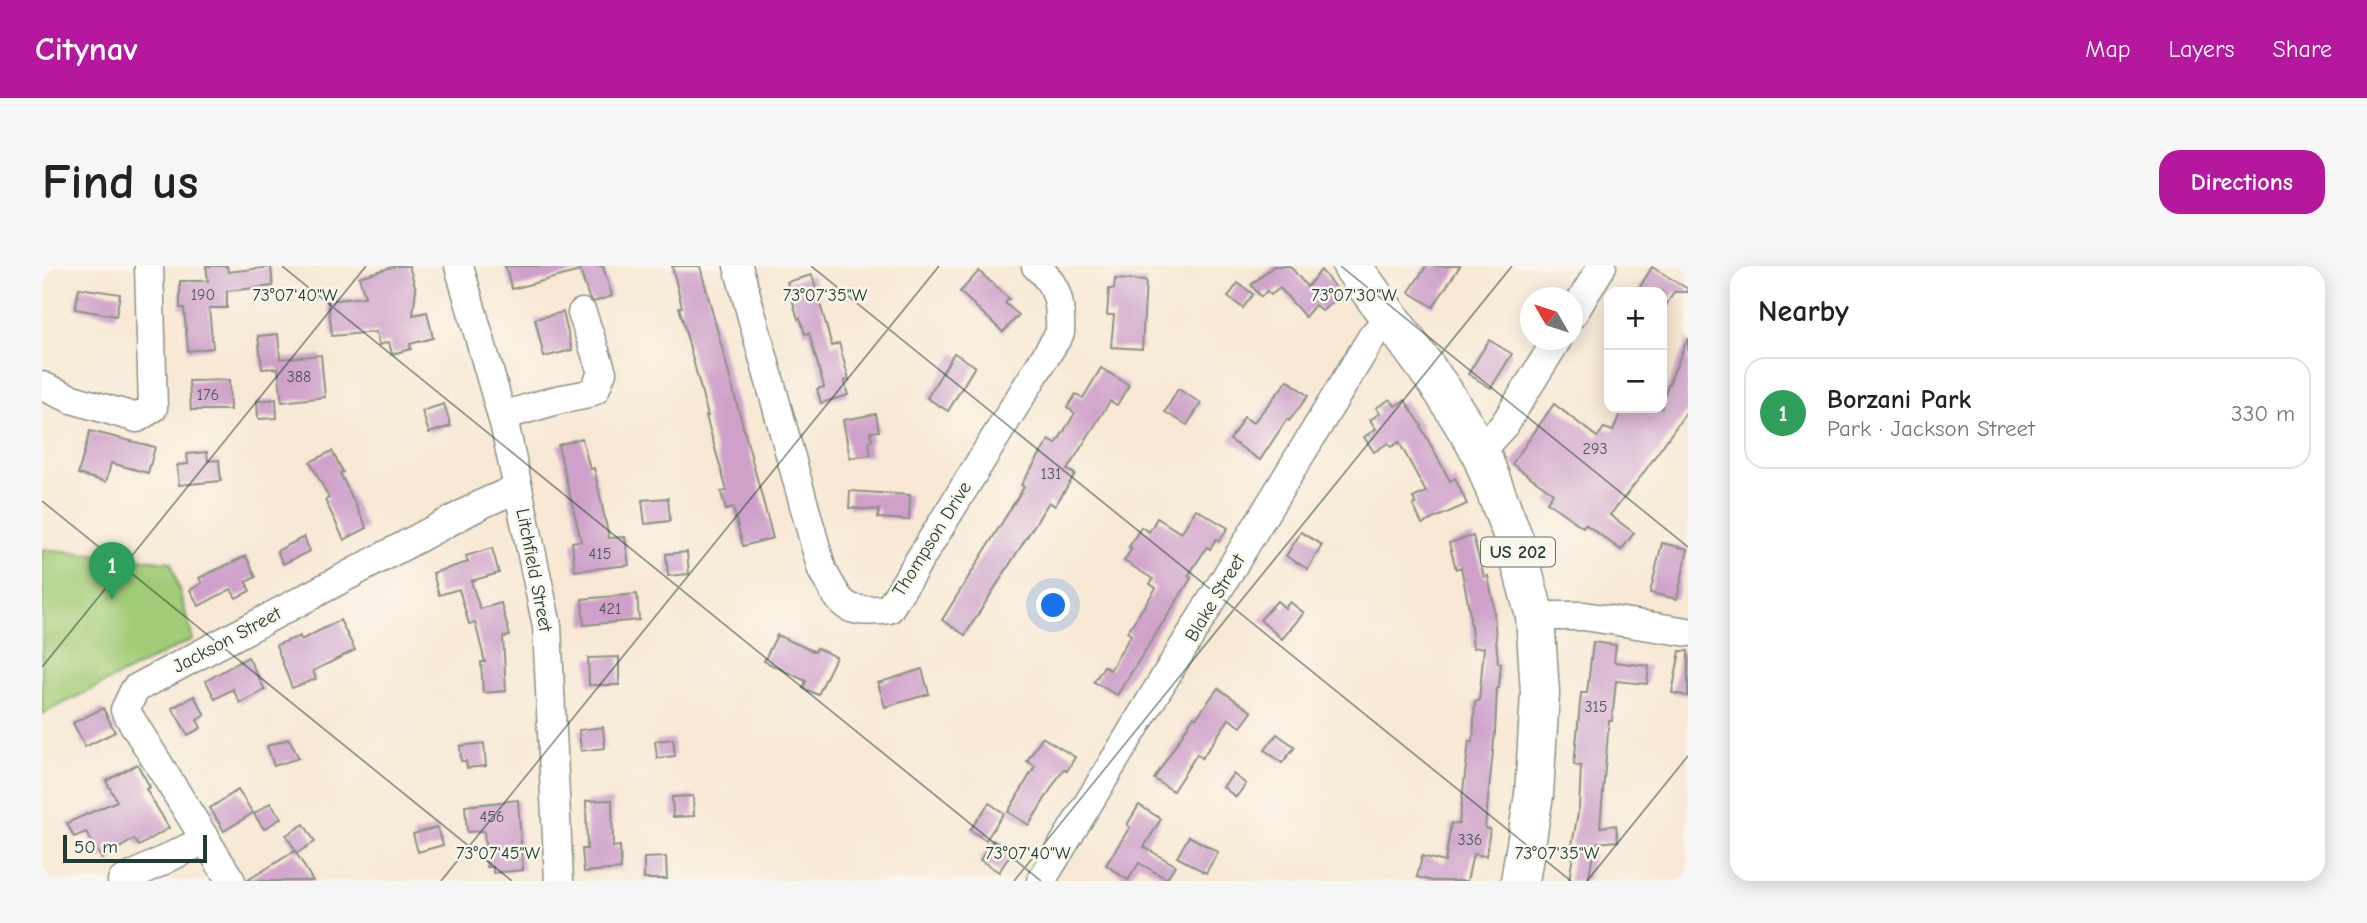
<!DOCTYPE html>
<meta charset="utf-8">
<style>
body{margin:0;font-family:"Comic Neue",sans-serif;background:#f6f6f6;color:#222}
.controls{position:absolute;right:21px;top:21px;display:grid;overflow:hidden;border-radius:14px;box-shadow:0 4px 18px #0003}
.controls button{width:63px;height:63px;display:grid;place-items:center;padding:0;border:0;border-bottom:2px solid #e0e0e0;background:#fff;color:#222;font:35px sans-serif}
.compass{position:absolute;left:1478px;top:21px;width:63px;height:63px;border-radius:50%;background:#fff;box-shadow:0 4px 18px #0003;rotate:309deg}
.scale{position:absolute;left:21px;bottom:18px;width:144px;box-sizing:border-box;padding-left:7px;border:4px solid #1f3d34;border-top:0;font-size:19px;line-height:24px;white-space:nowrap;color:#1f3d34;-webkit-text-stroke:5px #fbf7ec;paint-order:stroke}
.you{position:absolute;left:1012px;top:340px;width:24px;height:24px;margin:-18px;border:5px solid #fff;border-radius:50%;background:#1a73e8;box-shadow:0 0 0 10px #1a73e833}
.badge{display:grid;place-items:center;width:46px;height:46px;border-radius:50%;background:#b5179e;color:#fff;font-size:23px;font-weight:700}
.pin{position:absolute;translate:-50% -58px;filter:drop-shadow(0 2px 4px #0008)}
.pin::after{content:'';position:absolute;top:37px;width:24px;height:21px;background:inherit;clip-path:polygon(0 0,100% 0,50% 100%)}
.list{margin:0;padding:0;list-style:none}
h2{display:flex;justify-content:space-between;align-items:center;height:91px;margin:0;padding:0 28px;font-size:30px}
h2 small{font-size:23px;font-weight:400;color:#767676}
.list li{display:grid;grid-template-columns:46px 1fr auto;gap:21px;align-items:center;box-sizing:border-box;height:112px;margin:0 14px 14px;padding:0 14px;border:2px solid #e0e0e0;border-radius:21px}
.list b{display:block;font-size:26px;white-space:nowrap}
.list p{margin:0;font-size:23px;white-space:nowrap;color:#767676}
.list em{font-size:23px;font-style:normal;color:#767676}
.map{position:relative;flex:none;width:1646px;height:615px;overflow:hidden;border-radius:21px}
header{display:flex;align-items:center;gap:42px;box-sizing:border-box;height:98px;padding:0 35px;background:#b5179e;color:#fff}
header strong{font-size:33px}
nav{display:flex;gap:38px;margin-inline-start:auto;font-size:24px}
.intro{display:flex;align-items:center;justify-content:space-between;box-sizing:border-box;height:168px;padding:0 42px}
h1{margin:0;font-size:49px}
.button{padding:18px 32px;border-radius:21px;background:#b5179e;color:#fff;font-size:24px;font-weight:700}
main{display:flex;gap:42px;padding:0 42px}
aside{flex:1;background:#fff;border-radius:21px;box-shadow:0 4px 18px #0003}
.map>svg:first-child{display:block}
.green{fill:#a2cc77;stroke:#608456;stroke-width:2}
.building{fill:#cea0ca}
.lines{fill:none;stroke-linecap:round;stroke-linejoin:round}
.minor-casing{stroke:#8c9284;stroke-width:31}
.highway-casing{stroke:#8c9284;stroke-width:41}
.minor{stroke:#fff;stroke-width:28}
.highway{stroke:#fff;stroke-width:38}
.ticks{fill:none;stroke:#1f3d34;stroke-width:2;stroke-opacity:0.45}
.labels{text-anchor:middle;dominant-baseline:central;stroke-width:5;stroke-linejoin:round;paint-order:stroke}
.number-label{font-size:16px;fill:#4b565a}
.shield{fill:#fbf7ec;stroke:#61756b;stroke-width:2}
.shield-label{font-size:18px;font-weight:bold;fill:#1f3d34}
.street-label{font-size:19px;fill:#1f3d34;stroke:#fbf7ec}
.ticks-label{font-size:18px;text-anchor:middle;fill:#1f3d34;stroke:#fbf7ec;stroke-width:5;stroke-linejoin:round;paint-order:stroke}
</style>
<header>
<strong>Citynav</strong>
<nav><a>Map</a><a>Layers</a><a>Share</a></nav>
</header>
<div class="intro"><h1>Find us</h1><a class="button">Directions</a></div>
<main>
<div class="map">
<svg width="1646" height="615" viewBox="0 0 1646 615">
<rect width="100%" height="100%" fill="#fbf7ec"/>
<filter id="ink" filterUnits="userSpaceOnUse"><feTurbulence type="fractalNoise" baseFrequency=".0143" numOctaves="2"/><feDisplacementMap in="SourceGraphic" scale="14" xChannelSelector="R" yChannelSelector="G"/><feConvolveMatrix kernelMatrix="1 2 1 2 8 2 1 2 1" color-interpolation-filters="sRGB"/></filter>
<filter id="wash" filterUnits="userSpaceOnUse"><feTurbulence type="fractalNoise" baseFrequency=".00686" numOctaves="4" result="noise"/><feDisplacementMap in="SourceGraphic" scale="28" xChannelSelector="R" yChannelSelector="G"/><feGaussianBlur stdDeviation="1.57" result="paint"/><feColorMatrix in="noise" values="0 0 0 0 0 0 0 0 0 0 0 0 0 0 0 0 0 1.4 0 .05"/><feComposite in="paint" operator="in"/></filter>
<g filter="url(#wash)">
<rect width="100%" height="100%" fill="#f8e8d4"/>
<path class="green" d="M0,283l129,13 22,77 -151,75z"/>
<g id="blocks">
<g class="building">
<path d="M164,0h21l1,6 43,-5 2,19 -46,5v17h-18l4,40 -25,3 -4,-43h-4v-27h28z"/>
<path d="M354,0h13l7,23 -3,26 14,-3 6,26 -23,6 1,5 -19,5 -3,-12 -10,3 -3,-13 -44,4 -4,-35 37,-4 -6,-20z"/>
<path d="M463,0h98l9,30 -18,6 -5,-4 -10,-31 1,4 -68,18z"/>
<path d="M630,0h28l73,272 -30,8 -10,-38 -7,2 -5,-18 6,-1 -21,-75h2l-29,-109h3z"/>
<path d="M1232,0h16l17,21 14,-17 20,25 -19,16 -7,-6 -10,12 -25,-29 -9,7 -4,-4 -6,6 -10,-12z"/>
<path d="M1384,0h34l-27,41 -24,-15z"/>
<path d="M1610,1l36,22v3h-14l-12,21v-21h-25z"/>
<path d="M937,5l30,28 -4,4 14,12 -16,17 -43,-40z"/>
<path d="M770,9l20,71 7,-3 10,37 -5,1 4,14 -27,8 -4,-14 7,-2 -15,-54 -4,1 -5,-16 -2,1 -11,-37z"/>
<path d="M1073,13l31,2 -4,68 -31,-2 3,-32h-7l2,-26h5z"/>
<path d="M1196,17l15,11 -10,14 -15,-11z"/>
<path d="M37,22l41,6 -4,22 -41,-7z"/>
<path d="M521,46l9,38 -28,7 -9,-38z"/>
<path d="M236,68l2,25 41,-4 4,42 -43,5 -4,-34 -16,1 -4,-33z"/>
<path d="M1646,72v72l-46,65 -32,40 24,18 -13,17 -36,-26 -2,3 -36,-25 6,-9 -41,-29 42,-60 43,33 7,-9 9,3 9,-23h40v-8z"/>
<path d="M1447,74l23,14 -21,34 -23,-14z"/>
<path d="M912,87l21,13 -27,45 -21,-13z"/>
<path d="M1059,102l28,17 -12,20 -7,-4 -43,69 8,4 -20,32 -6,-4 -84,133 -23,-15 82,-133 -3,-2 28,-45 7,4 19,-31 -8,-5 9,-14 7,4z"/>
<path d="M187,114l1,30h-39l-2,-29z"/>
<path d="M1246,114l20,16 -19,25 -2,-2 -27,41 -30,-20 14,-23 9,6z"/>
<path d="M1136,123l23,14 -14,22 -22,-13z"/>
<path d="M234,133l1,19 -19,1 -1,-18z"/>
<path d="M1348,133l5,7 10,-6 17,26 -1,1 29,54 5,-3 12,26 -45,20 -9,-19 3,-1 -3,-6 13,-6 -27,-50 -8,5 -3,-4 -14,9 -10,-15 12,-8 -6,-9 10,-7 -4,-5z"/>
<path d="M402,138l7,22 -22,7 -7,-22z"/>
<path d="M834,148l3,17 -9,1 2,8 -3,3 2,12 -21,3 -7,-38z"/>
<path d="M48,165l65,16 -7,26 -37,-10 -5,19 -28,-8z"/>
<path d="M540,172l8,31 4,-1 15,70 16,-1 4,28 -54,6 -3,-29 9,-1 -23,-96z"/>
<path d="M290,185l11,21 -3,1 27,55 -23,12 -19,-40 4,-2 -19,-36z"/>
<path d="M165,186l1,9 11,-1 2,21 -42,4 -2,-20 11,-1 -1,-10z"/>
<path d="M808,225l60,4 -1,25 -31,-2 1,-8 -30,-2z"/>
<path d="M626,232l2,23 -25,3 -3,-24z"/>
<path d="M1154,243l32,19 -9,13 -3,-2 -6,10 -3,-2 -19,29 3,2 -4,7 -70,110 -23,-13 10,-16 6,4 21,-35 -4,-3 29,-44 -6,-4 3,-5 -29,-18 8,-13 -3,-1 12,-20 8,5 8,-14 24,15z"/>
<path d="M1259,266l21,13 -14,24 -22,-13z"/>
<path d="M1431,270l11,41 4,-1 5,25 5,62h3l-2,25h-2l-2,44 -10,96 5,1 -4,27 -13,-2 -6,27h-35l-15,-4 5,-21 23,6 6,-39 8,1 10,-83 4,1 2,-41h4l5,-54 -11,1 -4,-40 -8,-41 -5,2 -7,-26z"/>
<path d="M262,271l6,14 -27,13 -6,-13z"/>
<path d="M1620,277l26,6 -11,50 -27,-6z"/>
<path d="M450,282l7,25 -28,8 9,28 21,-6 9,33 -7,1 3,54 -23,2 -2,-31h4l-10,-40 -6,2 -10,-35 -20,6 -6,-22 35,-11 -2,-6z"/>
<path d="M645,286l2,22 -21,2 -2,-22z"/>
<path d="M204,290l10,21 -10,5 4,9 -14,7 -5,-9 -32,17 -9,-16 12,-7 -3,-5z"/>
<path d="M595,328l2,26 -55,5 -2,-26z"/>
<path d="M1235,335l8,7 5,-6 14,11 -22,26 -22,-19z"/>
<path d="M298,354l15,30 -42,21 3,8 -24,9 -16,-43 24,-9 1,4z"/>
<path d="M735,369l38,17 2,-4 19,9 -18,38 -15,-7 3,-7 -42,-20z"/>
<path d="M1551,376l23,3 -2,17 35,4 -2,18 -31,-3 -4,40h-3l-9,106 16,-2 2,16 -23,2 -7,38h-19l4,-26h-3l9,-47 2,-42 -7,-1 5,-51 2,-21h6z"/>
<path d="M1638,385h8v45l-16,-3z"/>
<path d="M206,391l17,33 -25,13 -7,-14 -18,10 -9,-18z"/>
<path d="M577,391v28h-30l-1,-27z"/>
<path d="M880,403l7,25 -44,13 -7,-24z"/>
<path d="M1176,422l34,24 -11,15 -12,-8 -27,39 -5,-4 -24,37 -19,-12 40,-63 2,2z"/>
<path d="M152,430l11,19 -8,5 4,8 -13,7 -16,-27z"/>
<path d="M61,442l12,24 -30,15 -12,-24z"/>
<path d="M561,461l2,21 -24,3 -2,-21z"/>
<path d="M1235,468l18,13 -13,16 -17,-13z"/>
<path d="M1000,471l33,20 -8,14 -3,-2 -7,10 -28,46 -21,-13 27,-46 -8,-5z"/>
<path d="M247,473l10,19 -25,8 -7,-20z"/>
<path d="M631,473l2,17 -18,2 -2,-17z"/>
<path d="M442,477l2,23 -19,2 -1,-7h-5l-1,-15z"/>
<path d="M95,498l13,23 -4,2 23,39 -30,18 -5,-7 -32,20 -16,-27 -12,5 -7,-14 50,-22 -11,-20z"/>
<path d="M1191,508l13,10 -10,13 -13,-10z"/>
<path d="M196,524l15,23 -29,18 -14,-23z"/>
<path d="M651,530l1,20 -21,1 -1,-20z"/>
<path d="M476,534l5,70 -30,3v-6h-6l-3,-36 -17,1 -2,-26z"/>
<path d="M570,534l1,47 7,-1 1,23 -37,3 -2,-23h5l-1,-48z"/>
<path d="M228,537l11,15 -17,11 -10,-15z"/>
<path d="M947,537l15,10 -18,27 -16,-10z"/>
<path d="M1097,539l22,14 -17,28 31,18 -8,14 -28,-16 -11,17 -22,-15 24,-38 -3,-2z"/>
<path d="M262,558l11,18 -18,11 -11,-18z"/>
<path d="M395,561l6,18 -25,7 -5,-18z"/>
<path d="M1147,570l29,16 -12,21 -29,-16z"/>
<path d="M951,574l19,12 -13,20 -19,-12z"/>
<path d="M253,585l18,30h-65v-1z"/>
<path d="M624,591l1,22h-23v-21z"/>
</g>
</g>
</g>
<g filter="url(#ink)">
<use href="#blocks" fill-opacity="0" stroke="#8c9284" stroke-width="2"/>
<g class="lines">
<defs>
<g id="minor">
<path d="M417,0l46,161 42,199 12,255"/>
<path d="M696,0l84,304c21,38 22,44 67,39l171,-276c1,-30 -1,-46 -24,-67"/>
<path d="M1531,48l29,-48"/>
<path d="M0,120l30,13 65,19 16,-10 -4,-142"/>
<path d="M460,150l55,-16 27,-5 11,-5 7,-18 -20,-59"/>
<path d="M1438,185l24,-26 53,-85"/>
<path d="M1493,350h49l104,16"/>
<path d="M80,615l84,-42"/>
<path d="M189,615l-106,-171 10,-21 349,-186 34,-15"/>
<path d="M999,615l331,-544 18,-21"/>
</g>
<path id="highway" d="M1310,0l91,125 37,60 35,91 20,74 5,77 -6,102 -14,86"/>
</defs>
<use href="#minor" class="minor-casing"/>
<use href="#highway" class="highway-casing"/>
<use href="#minor" class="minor"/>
<use href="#highway" class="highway"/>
</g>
</g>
<path class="ticks" d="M240,0l759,615M769,0l760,615M1299,0l347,281M0,235l470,380M0,401l324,-401M399,615l498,-615M972,615l498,-615M1545,615l101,-125"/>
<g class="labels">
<g class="number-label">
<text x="161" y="29">190</text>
<text x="257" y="111">388</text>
<text x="166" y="129">176</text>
<text x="1553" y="183">293</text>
<text x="1009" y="208">131</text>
<text x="558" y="288">415</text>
<text x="568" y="343">421</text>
<text x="1554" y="441">315</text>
<text x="450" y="551">456</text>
<text x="1428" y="574">336</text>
</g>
<rect class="shield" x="1439" y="271.5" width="74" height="29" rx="5"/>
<g class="shield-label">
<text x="1476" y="286">US 202</text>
</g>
<g class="street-label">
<text transform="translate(890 273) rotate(-58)">Thompson Drive</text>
<text transform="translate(492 304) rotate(79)">Litchfield Street</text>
<text transform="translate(1173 332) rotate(-59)">Blake Street</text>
<text transform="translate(185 374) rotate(-28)">Jackson Street</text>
</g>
</g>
<g class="ticks-label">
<text x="1312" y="35">73°07'30"W</text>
<text x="253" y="35">73°07'40"W</text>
<text x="783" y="35">73°07'35"W</text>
<text x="456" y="593">73°07'45"W</text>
<text x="986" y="593">73°07'40"W</text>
<text x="1515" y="593">73°07'35"W</text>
</g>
</svg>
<div class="controls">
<button>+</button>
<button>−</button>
</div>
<svg class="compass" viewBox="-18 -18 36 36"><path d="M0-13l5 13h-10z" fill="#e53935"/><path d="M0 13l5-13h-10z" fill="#767676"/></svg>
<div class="scale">50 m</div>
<div class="you"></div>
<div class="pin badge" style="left:70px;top:334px;background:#2e9e5b">1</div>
</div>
<aside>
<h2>Nearby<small></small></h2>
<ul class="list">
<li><span class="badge" style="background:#2e9e5b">1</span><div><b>Borzani Park</b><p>Park · Jackson Street</p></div><em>330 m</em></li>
</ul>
</aside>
</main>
